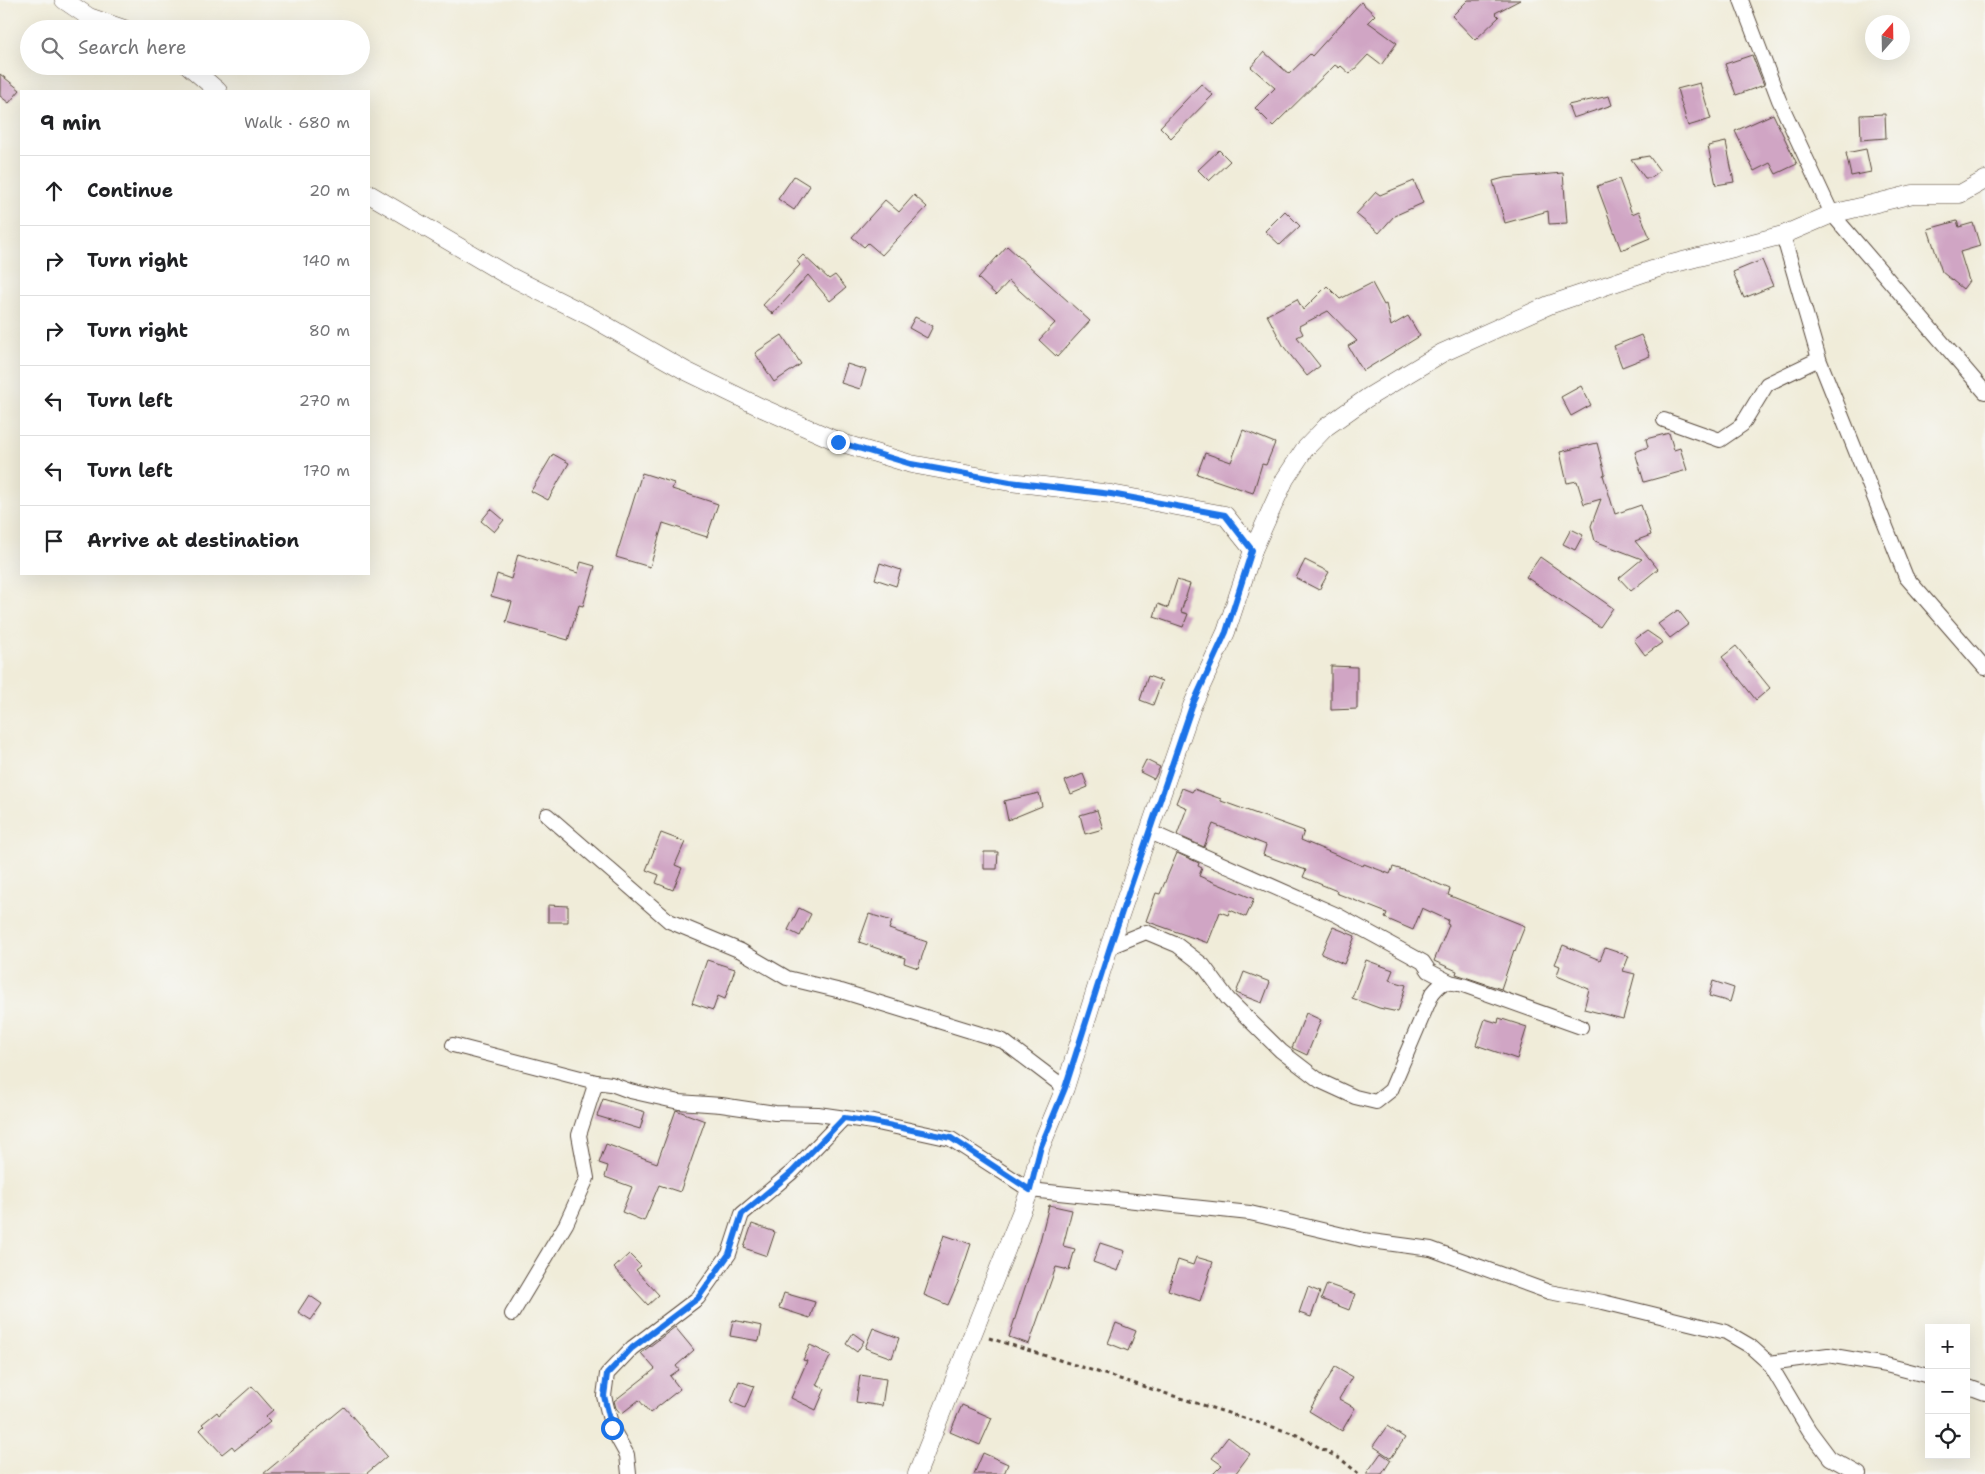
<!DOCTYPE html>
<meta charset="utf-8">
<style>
body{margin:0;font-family:"Shantell Sans",sans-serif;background:#f6f6f6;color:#202124}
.controls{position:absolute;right:15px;bottom:15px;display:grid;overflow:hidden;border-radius:0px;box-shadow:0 5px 20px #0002}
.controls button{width:45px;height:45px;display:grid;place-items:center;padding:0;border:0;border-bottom:1px solid #e0e0e0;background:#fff;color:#202124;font:25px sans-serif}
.compass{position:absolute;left:1865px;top:15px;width:45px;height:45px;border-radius:50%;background:#fff;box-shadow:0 5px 20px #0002;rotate:20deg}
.stop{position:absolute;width:15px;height:15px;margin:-11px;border:4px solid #1a73e8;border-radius:50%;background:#fff}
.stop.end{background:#1a73e8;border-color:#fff;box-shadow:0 1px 5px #0008}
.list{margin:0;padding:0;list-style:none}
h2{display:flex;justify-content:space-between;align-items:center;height:65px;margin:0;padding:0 20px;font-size:21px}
h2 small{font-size:16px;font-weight:400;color:#757577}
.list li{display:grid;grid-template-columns:32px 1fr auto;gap:15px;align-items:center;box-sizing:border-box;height:70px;padding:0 20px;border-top:1px solid #e0e0e0}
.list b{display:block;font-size:19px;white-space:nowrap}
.list em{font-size:16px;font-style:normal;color:#757577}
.icon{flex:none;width:28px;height:28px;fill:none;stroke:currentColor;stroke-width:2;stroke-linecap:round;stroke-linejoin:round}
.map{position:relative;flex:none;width:1985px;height:1474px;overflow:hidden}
.search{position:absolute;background:#fff;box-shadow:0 5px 20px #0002;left:20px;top:20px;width:350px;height:55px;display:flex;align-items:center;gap:12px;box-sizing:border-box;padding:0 18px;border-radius:28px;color:#757577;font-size:19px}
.panel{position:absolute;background:#fff;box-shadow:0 5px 20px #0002;left:20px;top:90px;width:350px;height:485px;border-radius:0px}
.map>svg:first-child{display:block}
.building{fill:#d0a5c4}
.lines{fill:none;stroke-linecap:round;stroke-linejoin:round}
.minor-casing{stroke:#56473a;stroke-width:16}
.tertiary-casing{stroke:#56473a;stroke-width:19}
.path{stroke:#56473a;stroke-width:3;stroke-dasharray:4 4;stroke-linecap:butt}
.minor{stroke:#fff;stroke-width:14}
.tertiary{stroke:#fff;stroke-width:18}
.route{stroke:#1a73e8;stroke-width:6}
</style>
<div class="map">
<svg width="1985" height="1474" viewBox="0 0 1985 1474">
<rect width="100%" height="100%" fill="#f6f6f2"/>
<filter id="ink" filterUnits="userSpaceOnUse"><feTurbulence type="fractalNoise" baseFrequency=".02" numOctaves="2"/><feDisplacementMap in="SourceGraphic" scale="10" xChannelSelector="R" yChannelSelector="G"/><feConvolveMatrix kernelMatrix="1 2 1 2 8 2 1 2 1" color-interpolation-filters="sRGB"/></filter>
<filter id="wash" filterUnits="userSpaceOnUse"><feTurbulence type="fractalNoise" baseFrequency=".0096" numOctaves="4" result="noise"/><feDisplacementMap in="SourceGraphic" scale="20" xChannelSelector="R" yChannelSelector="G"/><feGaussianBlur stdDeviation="1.12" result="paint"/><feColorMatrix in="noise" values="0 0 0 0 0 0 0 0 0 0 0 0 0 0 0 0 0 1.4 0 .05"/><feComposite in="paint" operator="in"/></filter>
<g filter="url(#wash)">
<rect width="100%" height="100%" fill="#f0ecd9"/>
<g id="blocks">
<g class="building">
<path d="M1468,0h52l-25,13 4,4 -24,23 -23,-24z"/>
<path d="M1361,2l14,13 -7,7 29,21 -16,22 -13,-10 -18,19 -9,-8 -2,2 -4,-3 -62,61 -18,-18 20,-20 -24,-21 13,-15 25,22 21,-20 2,2z"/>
<path d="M1752,55l12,30 -28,10 -11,-31z"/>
<path d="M0,74l20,16 -11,13 -9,-7z"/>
<path d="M1700,83l11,36 -23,7 -11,-37z"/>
<path d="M1201,84l12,11 -42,43 -11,-11z"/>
<path d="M1609,96l3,9 -39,13 -5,-13z"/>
<path d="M1773,114l24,50 -21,10 -6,-11 -16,8 -19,-40z"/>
<path d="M1885,114l1,24 -25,2 -1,-25z"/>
<path d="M1726,142l8,40 -18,3 -8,-39z"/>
<path d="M1866,149l5,23 -20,4 -5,-23z"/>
<path d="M1219,150l11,11 -21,20 -11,-11z"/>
<path d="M1649,156l11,15 -10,7h-5l-14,-19z"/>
<path d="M1563,173l4,50 -18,1 -1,-13 -43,12 -12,-42 11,-3z"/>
<path d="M794,176l16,10 -16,24 -16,-11z"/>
<path d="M1619,179l13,35 7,-3 11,27 -29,12 -24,-64z"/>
<path d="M1414,181l9,22 -29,13 -15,17 -23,-19 20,-22 4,3z"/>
<path d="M914,195l13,12 -45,48 -14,-12 -4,4 -12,-10 33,-37 14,12z"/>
<path d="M1285,211l15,15 -20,19 -15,-14z"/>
<path d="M1957,221l2,6 14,-4 7,23 -20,6 9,29 -6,8 -21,-17 -14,-43z"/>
<path d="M1007,246l83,75 -33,36 -18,-17 16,-17 -46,-42 -13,14 -18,-17z"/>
<path d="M803,255l26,24 6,-4 11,13 -16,13 -22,-26 -35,39 -10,-9 37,-40 -3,-4z"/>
<path d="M1762,260l11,26 -29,12 -11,-26z"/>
<path d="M1372,283l12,22 2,-1 5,22 17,-10 12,20 -57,35 -15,-25 9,-5 -29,-30 -29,15 4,8 -6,3 23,29 -13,10 -23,-29 -17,-32 30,-16 6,11 24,-24 13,13z"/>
<path d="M915,317l18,9 -6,12 -18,-10z"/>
<path d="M782,335l19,29 -27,18 -19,-29z"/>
<path d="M1641,335l9,21 -28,11 -8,-21z"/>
<path d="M847,364l19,6 -6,19 -19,-6z"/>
<path d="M1581,386l10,19 -20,11 -10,-19z"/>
<path d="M1243,430l32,13 -9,22 -4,-1 -9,29 -56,-19 8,-21 26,9z"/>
<path d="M1669,433l5,17 6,-2 7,22 -43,12 -9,-30 13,-5 -2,-8z"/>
<path d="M1597,443l8,31 -2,1 12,39 26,-9 10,30 -16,6 23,28 -27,22 -12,-13 23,-19 -47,-18 -4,-15 10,-27 -17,5 -7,-23 -10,2 -7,-31z"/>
<path d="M553,454l16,9 -21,37 -17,-9z"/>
<path d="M642,473l32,10 -2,6 46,15 -11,33 -44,-14 -13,44 -34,-10z"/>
<path d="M491,509l13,11 -10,12 -13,-11z"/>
<path d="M1571,529l12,6 -8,15 -12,-6z"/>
<path d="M518,554l60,19 3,-11 14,4 -12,40 -4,-1 -11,35 -62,-18 6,-20 -21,-6 6,-22 14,5z"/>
<path d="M1540,557l73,51 -13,19 -74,-50z"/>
<path d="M1305,560l24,12 -10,18 -23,-12z"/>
<path d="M880,563l21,7 -5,16 -21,-7z"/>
<path d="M1177,580l13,4 -9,28 7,2 -5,13 -29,-10 4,-13 10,4z"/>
<path d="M1678,610l11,14 -19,14 -12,-14z"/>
<path d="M1647,631l16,11 -18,13 -11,-15z"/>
<path d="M1736,646l34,42 -14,12 -34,-43z"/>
<path d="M1331,666l26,1v42l-26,1z"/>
<path d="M1148,676l14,5 -9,24 -13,-5z"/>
<path d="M1146,760l14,7 -6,12 -14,-7z"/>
<path d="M1083,774l5,13 -17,7 -6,-13z"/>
<path d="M1182,788l10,4 2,-3 27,10v2l83,30 -3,9 62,26 1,-2 26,10 3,-7 20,6 37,16 -2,6 77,31 -10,25 -1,-1 -13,39 -45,-15 1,-3 -23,-10 15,-36 -2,-1 1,-4 -26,-12 -9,22 -28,-12 2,-5 -51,-20 1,-2 -34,-14 3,-7 -43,-15 3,-10 -53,-21 -9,23 -27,-12 10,-27 -11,-5z"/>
<path d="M1039,793l3,13 -34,14 -4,-19z"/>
<path d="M1097,810l6,19 -18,5 -5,-19z"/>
<path d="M661,833l24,9 -10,23 7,3 -9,22 -17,-7 3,-8 -13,-5z"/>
<path d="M984,852h14l-1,17h-13z"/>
<path d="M1177,853l22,10 -1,3 4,2 -3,8 55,23 -8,18 -16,-7 -2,5 -8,-3 -12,31 -62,-22 10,-28 4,1z"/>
<path d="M548,905l20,1v16h-20z"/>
<path d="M799,908l12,6 -11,22 -12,-6z"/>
<path d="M869,914l23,7 -3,8 38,13 -9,26 -14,-5 1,-5 -46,-16z"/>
<path d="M1333,927l22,9 -11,28 -23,-10z"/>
<path d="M1563,945l37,15 5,-12 24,8 -6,15 12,3 -12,45 -39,-10 5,-20 -32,-13 3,-10 -5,-2z"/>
<path d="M707,960l28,9 -10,30 -7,-3 -5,14 -21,-7z"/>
<path d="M1366,960l27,10 -4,10 17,5 -8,27 -19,-4 -27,-10z"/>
<path d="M1244,972l26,10 -8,21 -26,-10z"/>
<path d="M1713,981l21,7 -4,14 -21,-6z"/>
<path d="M1306,1013l15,7 -14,35 -15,-7z"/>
<path d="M1499,1018l28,9 -10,32 -41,-14 9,-26 13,4z"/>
<path d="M603,1099l42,13 -5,17 -43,-13z"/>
<path d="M676,1110l29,11 -25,71 -21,-7 -15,36 -22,-9 10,-25 -27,-10 3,-11 -9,-3 7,-19 51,19z"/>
<path d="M1049,1205l23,5 -9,36 12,3 -6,21 -13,-3 -27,77 -20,-7 31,-96z"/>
<path d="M752,1224l23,8 -8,24 -23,-8z"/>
<path d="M944,1235l27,9 -12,36 -11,25 -24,-10z"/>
<path d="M1100,1243l25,8 -7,20 -25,-9z"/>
<path d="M629,1254l12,12 -5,4 23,25 -11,10 -34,-37z"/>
<path d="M1196,1257l17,5 -13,39 -32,-11 10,-30 15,5z"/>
<path d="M1327,1284l28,10 -6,16 -28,-11z"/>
<path d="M1308,1287l12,5 -9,25 -12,-4z"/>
<path d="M784,1293l31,9 -5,16 -31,-10z"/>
<path d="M309,1295l13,9 -11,16 -13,-8z"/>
<path d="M733,1320l29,6 -3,15 -29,-5z"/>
<path d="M1116,1323l20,8 -8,20 -20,-8z"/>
<path d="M675,1327l19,23 -18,16 3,4 -9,6 10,13 -30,24 -11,-13 -18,14 -5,-6 -2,-7 41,-32 -14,-16z"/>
<path d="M873,1328l26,10 -7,20 -27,-10z"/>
<path d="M853,1333l11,8 -7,11 -11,-8z"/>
<path d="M810,1345l21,10 -15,30 9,4 -9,21 -25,-12 16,-37 -4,-1z"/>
<path d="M1335,1367l17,10 -13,22 16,9 -13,23 -33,-20z"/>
<path d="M860,1375l26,4 -4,27 -26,-4z"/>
<path d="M739,1381l15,5 -9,22 -14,-6z"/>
<path d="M252,1386l21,24 -8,7 5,5 -35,28 -3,-4 -10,8 -22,-24 4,-4 -2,-2 15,-12 2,3z"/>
<path d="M962,1405l30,13 -12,27 -30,-13z"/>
<path d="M344,1407l43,49 -21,18h-103z"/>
<path d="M1387,1426l18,12 -14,20 -18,-12z"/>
<path d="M1228,1437l22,17 -15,20h-22l9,-9 -10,-7z"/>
<path d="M983,1453l25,11 -4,10h-30z"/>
<path d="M1381,1453l10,7 -9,14h-16z"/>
</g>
</g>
</g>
<g filter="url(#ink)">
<use href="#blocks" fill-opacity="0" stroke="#56473a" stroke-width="1"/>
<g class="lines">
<defs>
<g id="minor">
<path d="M1741,0l38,100 53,114 153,178"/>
<path d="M1783,235l36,124 87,218 79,91"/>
<path d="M1664,420l56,20 22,-15 25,-41 52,-25"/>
<path d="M547,815l122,106 72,30 46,27 54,13 162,50 62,47"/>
<path d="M1150,832l187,83 86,47 6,9 21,11"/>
<path d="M1109,947l37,-15 31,13 26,20 25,34 53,52 39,30 35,16 21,5 15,-12 41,-96c11,-14 14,-13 31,-9l118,42"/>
<path d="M453,1045l143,37"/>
<path d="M512,1314l54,-90 21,-46 -8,-43 17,-53 15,2 19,7 49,11 42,3 54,8 43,1 55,8 78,17 79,51 220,23 114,27 67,9 118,43 54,10 123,30 24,14 19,17 40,67 21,28 29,16"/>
<path d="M1769,1363l59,-8 58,10 43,11"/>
<path d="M1966,1386l19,7"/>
<path d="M629,1474l-2,-19 -15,-27 -8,-32 3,-22 25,-26 66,-50 31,-44 13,-40 50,-42 52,-54"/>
</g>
<g id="tertiary">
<path d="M64,0l25,17 35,12"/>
<path d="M189,66l29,25"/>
<path d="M369,194l136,80 86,43 95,54 76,37 77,34 72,22 99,18 101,12 114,21 28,35"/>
<path d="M917,1474l113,-284 11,-44 24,-58 44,-141 83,-241 34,-74 27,-82 32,-71 19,-29 22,-23 41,-29 75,-45 107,-48 115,-39 119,-31 49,-21 81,-20h47l25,-14"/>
</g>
</defs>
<use href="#minor" class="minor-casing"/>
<use href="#tertiary" class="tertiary-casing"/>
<path class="path" d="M989,1338l306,96 47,26 17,14"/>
<use href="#minor" class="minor"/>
<use href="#tertiary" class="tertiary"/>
</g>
</g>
<g class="lines" filter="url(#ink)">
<path class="route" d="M612,1428l-8,-32 3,-22 25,-26 66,-50 31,-44 13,-40 50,-42 52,-54 29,4 78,16 79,52 11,-44 24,-58 45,-141 82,-241 34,-74 26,-82 -27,-35 -114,-21 -101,-12 -99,-18 -73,-22"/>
</g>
</svg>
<div class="controls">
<button>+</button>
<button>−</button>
<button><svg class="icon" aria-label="locate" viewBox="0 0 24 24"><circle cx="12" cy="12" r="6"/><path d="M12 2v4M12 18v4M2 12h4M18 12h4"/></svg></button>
</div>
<svg class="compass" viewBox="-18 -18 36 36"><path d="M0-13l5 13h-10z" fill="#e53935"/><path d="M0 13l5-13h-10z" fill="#757577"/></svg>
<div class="stop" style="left:612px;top:1428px"></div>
<div class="stop end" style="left:838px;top:442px"></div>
<div class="search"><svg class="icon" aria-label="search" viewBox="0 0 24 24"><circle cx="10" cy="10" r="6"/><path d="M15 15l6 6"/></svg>Search here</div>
<section class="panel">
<h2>9 min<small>Walk · 680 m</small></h2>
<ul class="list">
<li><svg class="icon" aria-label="ahead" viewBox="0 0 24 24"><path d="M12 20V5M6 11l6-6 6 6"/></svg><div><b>Continue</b></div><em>20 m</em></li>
<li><svg class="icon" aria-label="right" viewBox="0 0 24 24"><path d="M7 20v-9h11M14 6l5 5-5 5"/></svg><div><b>Turn right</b></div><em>140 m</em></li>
<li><svg class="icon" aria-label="right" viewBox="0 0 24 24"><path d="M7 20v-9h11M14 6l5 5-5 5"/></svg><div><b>Turn right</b></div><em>80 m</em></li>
<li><svg class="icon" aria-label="left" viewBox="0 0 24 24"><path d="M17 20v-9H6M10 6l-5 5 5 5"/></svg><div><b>Turn left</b></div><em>270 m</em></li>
<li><svg class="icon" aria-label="left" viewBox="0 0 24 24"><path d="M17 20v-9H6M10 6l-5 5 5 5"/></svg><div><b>Turn left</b></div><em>170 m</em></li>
<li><svg class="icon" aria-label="arrive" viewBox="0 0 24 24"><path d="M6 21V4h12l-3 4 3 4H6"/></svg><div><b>Arrive at destination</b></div></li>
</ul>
</section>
</div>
